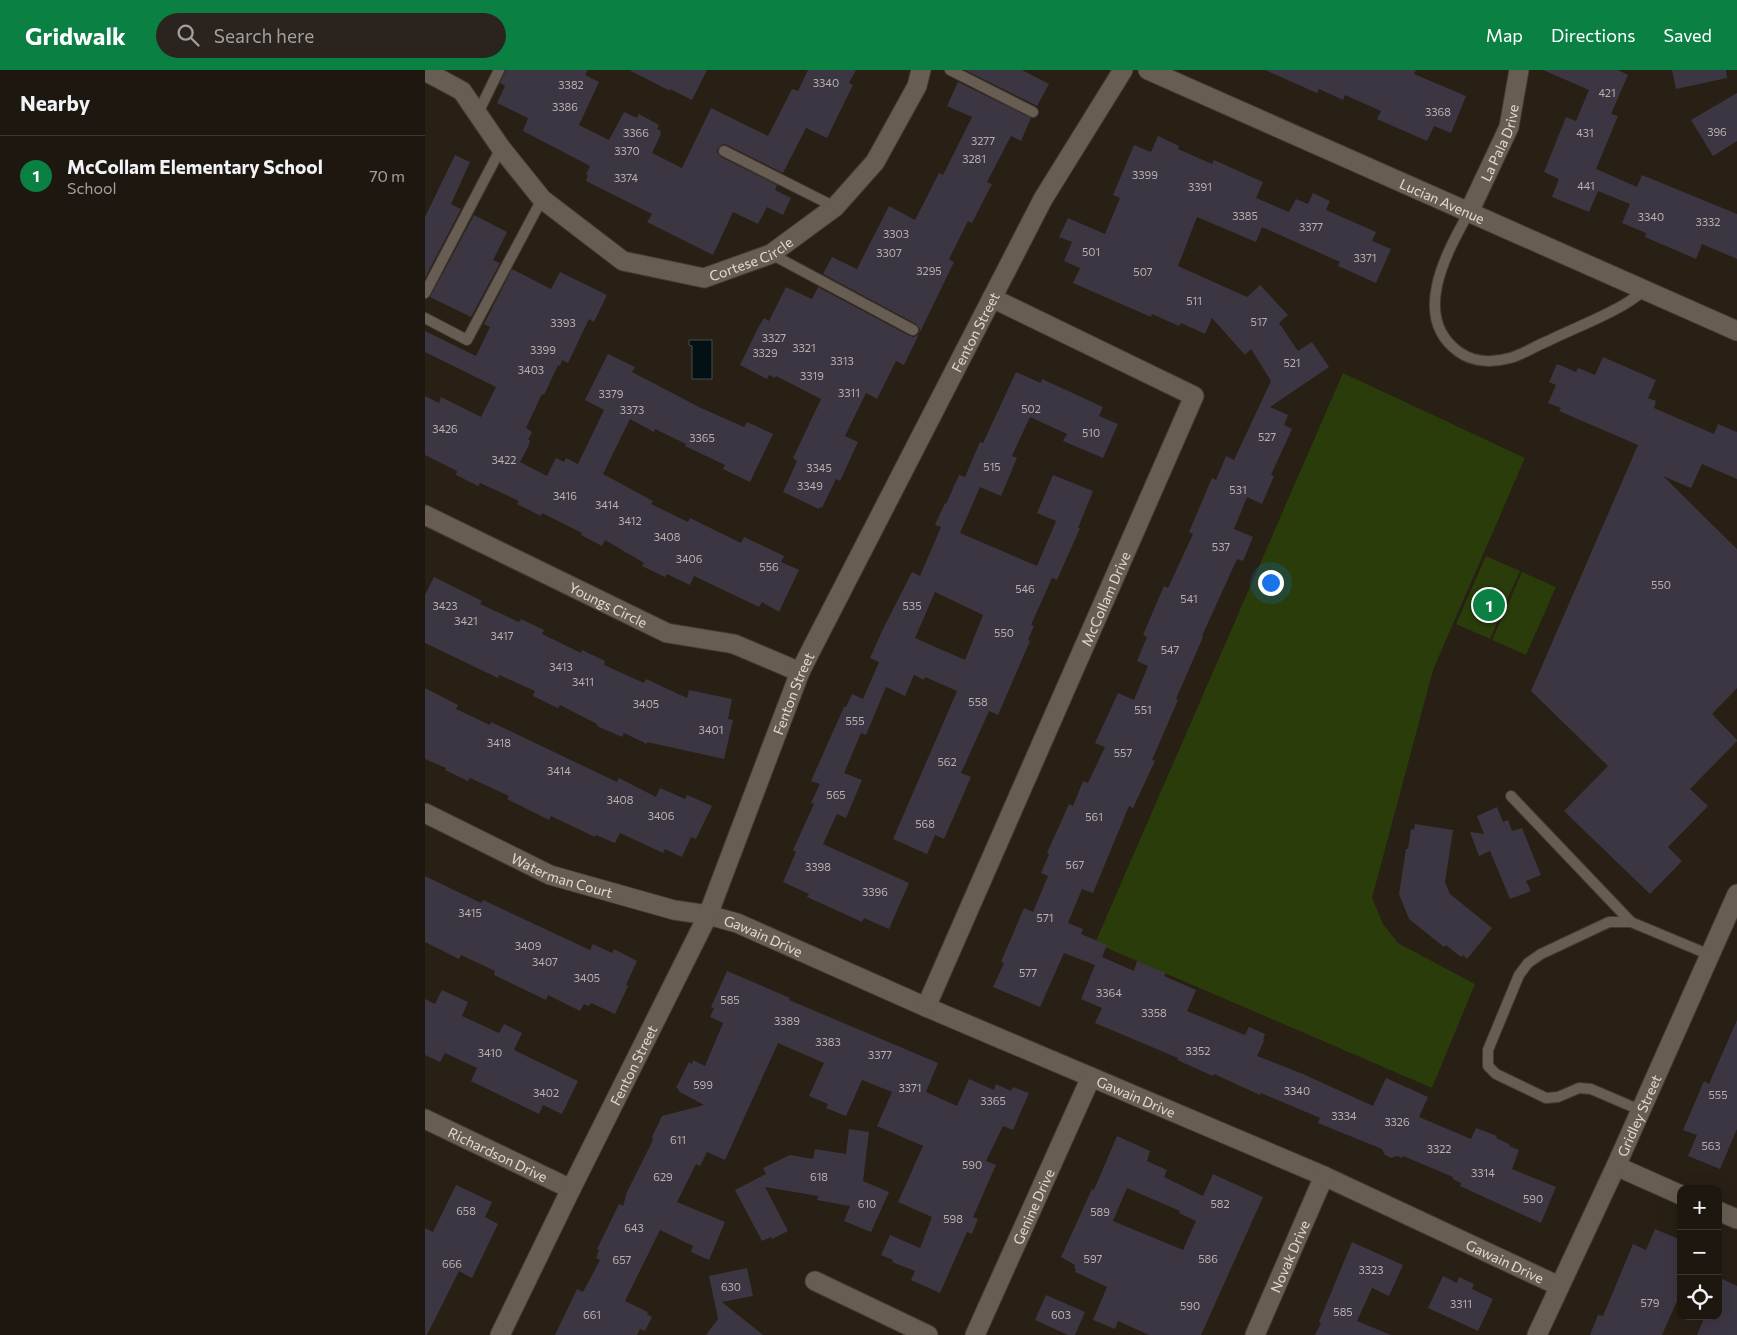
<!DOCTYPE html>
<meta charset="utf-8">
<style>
body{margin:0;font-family:Commissioner,sans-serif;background:#2b241e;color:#f1f3f6}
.controls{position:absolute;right:15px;bottom:15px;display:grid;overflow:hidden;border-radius:10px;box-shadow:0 5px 20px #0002}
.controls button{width:45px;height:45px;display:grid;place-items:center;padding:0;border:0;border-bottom:1px solid #3c3630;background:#1e1710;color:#f1f3f6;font:25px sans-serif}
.you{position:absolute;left:845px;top:512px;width:18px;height:18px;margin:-12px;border:4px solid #fff;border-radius:50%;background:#1a73e8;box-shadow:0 0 0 8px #1a73e833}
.badge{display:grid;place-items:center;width:32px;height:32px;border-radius:50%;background:#0b8043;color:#fff;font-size:16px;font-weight:700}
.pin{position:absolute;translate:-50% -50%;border:2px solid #fff;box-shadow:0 1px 5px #0006}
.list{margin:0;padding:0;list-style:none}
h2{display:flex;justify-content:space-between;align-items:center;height:65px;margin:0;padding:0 20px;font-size:21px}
h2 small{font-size:16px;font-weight:400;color:#a19f9f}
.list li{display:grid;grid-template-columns:32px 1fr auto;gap:15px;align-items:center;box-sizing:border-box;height:80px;padding:0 20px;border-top:1px solid #3c3630}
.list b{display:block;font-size:19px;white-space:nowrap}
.list p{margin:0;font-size:16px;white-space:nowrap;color:#a19f9f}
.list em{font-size:16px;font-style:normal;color:#a19f9f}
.icon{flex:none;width:28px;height:28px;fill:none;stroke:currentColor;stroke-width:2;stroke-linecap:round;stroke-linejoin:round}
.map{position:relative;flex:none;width:1312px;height:1265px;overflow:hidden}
header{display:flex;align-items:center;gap:30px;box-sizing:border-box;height:70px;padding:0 25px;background:#0b8043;color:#fff}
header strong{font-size:24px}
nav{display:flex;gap:28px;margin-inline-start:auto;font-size:18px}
.search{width:350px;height:45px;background:#2b241e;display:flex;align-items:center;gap:12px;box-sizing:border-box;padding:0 18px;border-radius:28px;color:#a19f9f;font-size:19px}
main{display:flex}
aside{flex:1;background:#1e1710}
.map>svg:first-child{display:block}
.green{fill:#293c0a}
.water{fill:#031014;stroke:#454d4d}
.building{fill:#3c3642;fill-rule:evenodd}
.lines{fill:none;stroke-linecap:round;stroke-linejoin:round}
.service-casing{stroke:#423b34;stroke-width:12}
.minor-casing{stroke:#423b34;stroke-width:21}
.service{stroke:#675d52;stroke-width:10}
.minor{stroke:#675d52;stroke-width:19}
.labels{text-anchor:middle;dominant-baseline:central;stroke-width:5;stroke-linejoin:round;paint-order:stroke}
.number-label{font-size:11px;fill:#b7b1af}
.street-label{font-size:14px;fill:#e0dad3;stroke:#1e160c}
</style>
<header>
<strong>Gridwalk</strong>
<div class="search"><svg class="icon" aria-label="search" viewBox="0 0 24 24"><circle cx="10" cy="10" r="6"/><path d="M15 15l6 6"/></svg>Search here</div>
<nav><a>Map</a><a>Directions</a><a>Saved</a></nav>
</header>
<main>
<aside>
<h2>Nearby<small></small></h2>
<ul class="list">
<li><span class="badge">1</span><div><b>McCollam Elementary School</b><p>School</p></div><em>70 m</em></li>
</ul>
</aside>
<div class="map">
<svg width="1312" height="1265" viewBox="0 0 1312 1265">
<rect width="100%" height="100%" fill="#281f15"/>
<g class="green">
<path d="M918,303l182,85 -92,212 -61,228 11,26 15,19 77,41 -43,104 -337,-145z"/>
<path d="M1061,486l34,15 -30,68 -34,-15z"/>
<path d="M1097,502l34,15 -30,68 -34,-15z"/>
</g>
<path class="water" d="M264,270h23v39h-20v-33l-3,-1z"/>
<g class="building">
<path d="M81,0h82l-3,5 14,7 -20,43 30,15 15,-28 13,6 2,-4 20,11 -2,4 4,2 -1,2 1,1 -9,19 30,15 29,-60 57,28 24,-47 6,2 10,-21h48l-7,13 4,2 -26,53 -21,-10 -23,45 -56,-28 -4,-1 -5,4 -1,4 4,5 56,28 -2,5 16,8 -8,17 -16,-8 -9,17 -25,-12 -20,43 -66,-33 5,-8 -66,-33 2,-6 -2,-1 4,-8 -67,-35 5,-13 -31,-15 8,-17 -5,-3z"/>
<path d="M204,0h78l-15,30 -22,-11v2z"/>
<path d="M540,0h57l27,14 -12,22z"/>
<path d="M840,0h151l-2,4 52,22 -15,37 -17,-7 -7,15 -50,-22 4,-8 -36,-16 -2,5 -24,-11 -2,4z"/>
<path d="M1118,0h75l10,5 -17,39 7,2 -22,53 41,18 5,-12 95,39v45l-35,-15 -6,15 -51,-22 1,-4 -24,-10 8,-19 -32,-13 -9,21 -37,-15 7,-18 -15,-7 22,-55 10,4 13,-31z"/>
<path d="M1247,0h54l1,8 -51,11z"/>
<path d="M533,12l73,36 -10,23 -10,-5 -24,46 5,2 -20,39 -4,-2 -19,38 5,3 -50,103 -8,-4 -19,38 -11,-6 -21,43 13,6 -18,39 -4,-2 -14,29 -2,-1 -1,2 -36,-17 14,-31 -4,-3 28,-59 -45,-23 -1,2 -6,-3 -2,4 -27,-14 18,-37 6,-10 5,3 17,-34 26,12 6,-12 92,49 4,1 5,-3 1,-5 -4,-5 -93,-50 9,-17 25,12 32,-63 26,14 24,-47 4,2 29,-58 -25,-11z"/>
<path d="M1312,23v48l-24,15 -22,-36z"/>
<path d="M733,66l21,10 -1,3 34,15 2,-4 49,22 -7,16 33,14 7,-13 12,5 5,-11 17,8 -4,9 50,22 -4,9 19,8 -15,34 -38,-17 2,-4 -78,-35 -6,15 -59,-25 -19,49 69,31 13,-12 28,30 -9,8 19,28 14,-9 17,25 -59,40 18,8 -4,10 8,4 -21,46 3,1 -12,28 -15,-7 -13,32 19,8 -10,24 -6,-2 -35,77 1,1 -27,62 2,1 -26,60 3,1 -22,47 -4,-2 -36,87 -11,-4 -14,34 15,6 -2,5 26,11 -5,12 32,14 3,-10 29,12 -2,3 32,14 -9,21 58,24 4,-8 16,7 -2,6 1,1 -7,15 46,18 70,32 13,-28 42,19 -9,20 52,22 5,-11 21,8 -1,2 13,6v2l10,4 -7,19 44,18 -15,36 -81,-37 1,-3 -8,-4v-2l-50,-21 -1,2 -5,-2 -6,2 -6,-3 -3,-6 -64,-26 2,-5 -59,-25 -1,2 -46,-21 -1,2 -36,-16 1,-2 -83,-35 7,-15 -21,-9 14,-34 -31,-12 -24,54 -47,-20 11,-24 -3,-1 23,-54 9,4 15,-36 -7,-3 8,-19 -2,-1 22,-49 4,2 10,-25 5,2 17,-36 -10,-4 23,-50 16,7 14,-34 -11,-5 10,-24 -4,-2 21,-49 4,2 25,-54 -4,-2 23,-54 4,2 10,-24 8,4 37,-79 -20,-32 -6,6 -33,-37 -7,16 -24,-11 -2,3 -27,-12 -1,3 -78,-34 7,-15 -16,-7 8,-19 -13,-5 9,-19 37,16 15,-36 -7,-3 21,-50 17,7z"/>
<path d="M30,85l15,7 -19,42 10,5 -36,69v-61z"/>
<path d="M49,145l33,17 -14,28 7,3 -29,54 -41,-20z"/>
<path d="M87,199l39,20 9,-17 47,23 -13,27 -5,-3 -21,44 -6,-3 -2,6 -2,-1 -14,30 -2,-1 -16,34 6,4 -4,8h2l-1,5 -9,17 27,14 9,-18 8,4 2,-4 12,6 26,-54 -19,-10 23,-46 27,13 -3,5 69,36 43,19 3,-5 26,12 -23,48 -27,-13 2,-4 -40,-19 1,-2 -31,-15 -1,3 -24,-13 -27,55 50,27 -2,3 37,18 2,-4 51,25 3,-6 40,19 -3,6 18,8 -20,42 -17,-10 -3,5 -65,-31 -4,9 -23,-11 -2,3 -23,-11 2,-3 -39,-23 -3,6 -21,-11 1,-2 -40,-20 -1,3 -24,-12 2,-3 -39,-18 -2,3 -22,-11 1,-4 -32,-16v-59l14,7 2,-6 40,20 15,-30 -71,-35v-21l51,25 14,-29 -6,-3z"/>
<path d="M1178,287l53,23 -8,18 8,3 -2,7 60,26 4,-10 19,8v47l-35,-15 -11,24 -28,-12 74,73v139l-25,26 25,26v1l-47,48 18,17 -40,41 14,14 -32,33 -86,-83 44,-45 -77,-75 107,-246 -79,-34 2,-3 -13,-5 8,-18 -7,-3 8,-18 19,8 2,-4 17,7z"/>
<path d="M591,302l25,11 1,-4 61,28 -4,9 19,8 -15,34 -40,-17 4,-7 -37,-17 -18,39 5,2 -16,38 -21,-9 -20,46 77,33 19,-45 -19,-8 16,-38 40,16 -15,37h2l-23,52 -5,-2 -21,47 3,1 -6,14 2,1 -32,74 -9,-4 -28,62 10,4 -27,62 -9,-4 -8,19 -34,-15 64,-148 -32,-14 -1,3 -10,-5 -9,21 -19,-9 -20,48 -5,-2 -17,40 18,7 -16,38 -9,-4 -14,30 86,39 -20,46 -25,-11 -2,4 -55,-25 2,-3 -26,-12 13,-30 -3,-2 21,-46 -3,-1 9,-19 -9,-3 33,-74h2l6,-13 11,5 16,-37 -9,-4 12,-27 30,-59 8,4 21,-49 -6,-2 10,-22 1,1 13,-29 6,2 15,-35 3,1zM510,522l48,23 -18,45 -50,-22z"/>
<path d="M9,507l48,24 -2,3 39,18 2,-3 23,11 -2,4 39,19 1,-3 23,11 -1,4 40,18 2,-4 41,19 2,-8 43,9 -4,20 5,1 -9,39 -77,-17v2l-23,-11 -2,4 -25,-11v-2l-37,-19 -2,3 -25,-12 2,-5 -36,-16 -1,3 -73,-35v-48z"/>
<path d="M0,618l33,17 -2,4 34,16 1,-3 126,60 2,-4 37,19 4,-9 25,11 2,-4 25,11 -16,33 -5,-2 -9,20 -17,-8 -2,4 -43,-20 -5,10 -19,-8 -1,2 -44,-21 -2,4 -42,-21 2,-3 -39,-18 -2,3 -23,-11 1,-2 -21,-9z"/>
<path d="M1072,737l6,15 5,-2 4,11 10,-3 19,47 -15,6 5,10 -21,8 -20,-48 -11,5 -9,-24 14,2 -7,-18z"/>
<path d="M990,754l38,6 -8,52 5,12 42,34 -25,31 -4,-4 -2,2 -15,-12 -2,2 -35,-28 -10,-25 7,-45h2l3,-20 3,1z"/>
<path d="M0,806l56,27 2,-3 107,50 3,-6 19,9 2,-4 23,12 -11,24 2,1 -13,28 -24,-11 -2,3 -5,-2 -4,7 -32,-16 -2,5 -52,-25 1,-4 -34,-16 -2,4 -34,-17z"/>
<path d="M302,901l63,27 -1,2 149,63 -12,29 31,14 12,-27 25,11 2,-6 15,7 2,-4 16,6 -16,37 -10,-4 -17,35 10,4 -23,52 5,2 -6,15 -5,-2 -27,61 -29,-13 4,-9 -23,-9 1,-2 -12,-5 9,-20 30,13 12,-31 -34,-15 25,-56 -46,-20 15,-34 -30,-12 -16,36 -20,-8 2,-4 -19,-8 15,-33 -46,-20 -53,117 -18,-8 -7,14 -4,-2 -19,38 48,20 -16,38 -18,-8 2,-6 -33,-16 -35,71 23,11 -1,2 5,3 -7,14 -5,-2 -3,6h-82l22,-46 6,3 17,-32 -4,-2 3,-8 -2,-1 22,-45 4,2 4,-14 26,-52 -1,-3 10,-21 42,-11 -26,-14 1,-2 -3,-1 13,-26 3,2 1,-4 12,6 18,-43 -13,-6 4,-9 -3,-1z"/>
<path d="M17,920l26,12 -6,14 37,17 5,-9 18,9 -8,17 64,31 -16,33 -19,-9 -4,9 -68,-33 6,-13 -32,-15 -5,9 -15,-7v-56l10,5z"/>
<path d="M1312,950v109l-17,40 -32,-13 9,-21 -14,-5 21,-49 5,3z"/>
<path d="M424,1059l20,3 -6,49 26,11 -18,40 -27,-11 6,-15 -33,-6 1,-4 -53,-9 23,44 -16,8 -1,-2 -9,4 -27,-51 31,-16 -3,-6 27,-13 23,4 2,-10 31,5z"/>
<path d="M692,1066l33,15 -3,10 20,9 -3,7 39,19 10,-22 50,23 -62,138h-52l-31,-14 -3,8 -22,-9 14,-33 -32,-15 1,-3 -2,-1 1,-3 -14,-8 31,-68 2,1zM702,1118l53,23 -1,2 17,8 -13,29 -70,-29z"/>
<path d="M31,1115l36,17 -7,15 13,7 -26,54 -13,-7 -32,64h-2v-107l8,4z"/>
<path d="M1230,1159l26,11v52l-19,43h-72l8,-20 5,1 30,-72 13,6z"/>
<path d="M927,1172l51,23 -14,31 -17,-8 -15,33 34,14h-76l6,-12 -2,-1z"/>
<path d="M322,1198l6,28 -31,6 41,33h-57l12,-16 -9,-43z"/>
<path d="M1018,1206l14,7 2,-6 15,7 -2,5 21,10 -15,32 -50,-23z"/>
<path d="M1293,1207l19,9v49h-40l8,-19h13z"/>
<path d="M621,1225l39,17 -10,23h-7l-33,-15z"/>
</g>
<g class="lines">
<defs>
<g id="service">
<path d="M525,0l83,42"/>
<path d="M53,43l21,-43"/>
<path d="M299,81l111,56"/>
<path d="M1044,142c-22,40 -59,105 -10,140 14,10 33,11 51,6 12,-3 25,-12 38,-17 22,-11 46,-20 68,-32 10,-5 20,-12 29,-19"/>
<path d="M346,184l142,76"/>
<path d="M0,223l76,-145"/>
<path d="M0,248l42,22 75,-141"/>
<path d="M1086,726l120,126"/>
<path d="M1215,1040l-49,-21 -12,-1 -21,9 -12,1 -50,-24 -8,-8v-16l31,-75 9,-12 13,-9 68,-32h22l79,33"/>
</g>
<g id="minor">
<path id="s1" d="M723,0l589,261"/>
<path id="s2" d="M0,1l37,20 39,57 41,51 81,62 81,17 67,-24 64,-47 40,-45 42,-76 4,-16"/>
<path id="s3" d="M1044,142l40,-85 10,-57"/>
<path id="s4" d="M0,445l242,118 67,11 66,28"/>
<path id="s5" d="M0,743l125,62 124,35 34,5 29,8 189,84 398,169 235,110"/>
<path id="s6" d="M501,937l268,-611 -202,-98"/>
<path id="s7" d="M0,1049l146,70"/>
<path d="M1191,1096l65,29"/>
<path d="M1293,1141l19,8"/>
<path d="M390,1211l113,54"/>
<path id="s8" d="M75,1265l71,-146 137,-274 92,-243 10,-20 233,-453 80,-129"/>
<path id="s9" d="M550,1265l116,-258"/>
<path id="s10" d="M830,1265l69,-159"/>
<path id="s11" d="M1112,1265l79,-169 121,-272"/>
</g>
</defs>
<use href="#service" class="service-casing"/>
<use href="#minor" class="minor-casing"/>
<use href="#service" class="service"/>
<use href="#minor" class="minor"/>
</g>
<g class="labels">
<g class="number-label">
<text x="401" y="12">3340</text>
<text x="146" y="14">3382</text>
<text x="1182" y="22">421</text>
<text x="140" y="36">3386</text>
<text x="1013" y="41">3368</text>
<text x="1292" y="61">396</text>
<text x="211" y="62">3366</text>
<text x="1160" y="62">431</text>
<text x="558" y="70">3277</text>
<text x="202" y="80">3370</text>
<text x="549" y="88">3281</text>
<text x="720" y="104">3399</text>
<text x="201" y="107">3374</text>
<text x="1161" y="115">441</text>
<text x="775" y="116">3391</text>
<text x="820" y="145">3385</text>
<text x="1226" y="146">3340</text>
<text x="1283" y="151">3332</text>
<text x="886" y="156">3377</text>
<text x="471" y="163">3303</text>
<text x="666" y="181">501</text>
<text x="464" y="182">3307</text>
<text x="940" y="187">3371</text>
<text x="504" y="200">3295</text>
<text x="718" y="201">507</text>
<text x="769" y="230">511</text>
<text x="834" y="251">517</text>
<text x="138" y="252">3393</text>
<text x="349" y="267">3327</text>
<text x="379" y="277">3321</text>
<text x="118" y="279">3399</text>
<text x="340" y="282">3329</text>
<text x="417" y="290">3313</text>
<text x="867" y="292">521</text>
<text x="106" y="299">3403</text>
<text x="387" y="305">3319</text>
<text x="424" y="322">3311</text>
<text x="186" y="323">3379</text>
<text x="606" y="338">502</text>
<text x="207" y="339">3373</text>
<text x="20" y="358">3426</text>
<text x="666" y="362">510</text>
<text x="842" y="366">527</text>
<text x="277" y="367">3365</text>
<text x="79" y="389">3422</text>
<text x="567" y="396">515</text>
<text x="394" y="397">3345</text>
<text x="385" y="415">3349</text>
<text x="813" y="419">531</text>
<text x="140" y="425">3416</text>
<text x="182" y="434">3414</text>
<text x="205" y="450">3412</text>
<text x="242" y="466">3408</text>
<text x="796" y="476">537</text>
<text x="264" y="488">3406</text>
<text x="344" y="496">556</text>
<text x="1236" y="514">550</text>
<text x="600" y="518">546</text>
<text x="764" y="528">541</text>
<text x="20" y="535">3423</text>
<text x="487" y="535">535</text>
<text x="41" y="550">3421</text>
<text x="579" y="562">550</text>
<text x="77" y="565">3417</text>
<text x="745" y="579">547</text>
<text x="136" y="596">3413</text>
<text x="158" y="611">3411</text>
<text x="553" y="631">558</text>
<text x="221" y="633">3405</text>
<text x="718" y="639">551</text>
<text x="430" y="650">555</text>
<text x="286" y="659">3401</text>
<text x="74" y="672">3418</text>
<text x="698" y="682">557</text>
<text x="522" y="691">562</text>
<text x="134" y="700">3414</text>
<text x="411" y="724">565</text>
<text x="195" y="729">3408</text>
<text x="236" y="745">3406</text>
<text x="669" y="746">561</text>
<text x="500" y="753">568</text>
<text x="650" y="794">567</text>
<text x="393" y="796">3398</text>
<text x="450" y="821">3396</text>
<text x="45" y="842">3415</text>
<text x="620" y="847">571</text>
<text x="103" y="875">3409</text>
<text x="120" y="891">3407</text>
<text x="603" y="902">577</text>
<text x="162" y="907">3405</text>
<text x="684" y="922">3364</text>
<text x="305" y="929">585</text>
<text x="729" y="942">3358</text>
<text x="362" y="950">3389</text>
<text x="403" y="971">3383</text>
<text x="773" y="980">3352</text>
<text x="65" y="982">3410</text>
<text x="455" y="984">3377</text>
<text x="278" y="1014">599</text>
<text x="485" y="1017">3371</text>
<text x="872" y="1020">3340</text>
<text x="121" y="1022">3402</text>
<text x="1293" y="1024">555</text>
<text x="568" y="1030">3365</text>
<text x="919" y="1045">3334</text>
<text x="972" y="1051">3326</text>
<text x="253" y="1069">611</text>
<text x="1286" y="1075">563</text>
<text x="1014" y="1078">3322</text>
<text x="547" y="1094">590</text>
<text x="1058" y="1102">3314</text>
<text x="238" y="1106">629</text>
<text x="394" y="1106">618</text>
<text x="1108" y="1128">590</text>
<text x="442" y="1133">610</text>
<text x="795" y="1133">582</text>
<text x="41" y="1140">658</text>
<text x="675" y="1141">589</text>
<text x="528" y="1148">598</text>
<text x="209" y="1157">643</text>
<text x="668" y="1188">597</text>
<text x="783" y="1188">586</text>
<text x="197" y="1189">657</text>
<text x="27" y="1193">666</text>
<text x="946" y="1199">3323</text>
<text x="306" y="1216">630</text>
<text x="1225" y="1232">579</text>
<text x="1036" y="1233">3311</text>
<text x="765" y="1235">590</text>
<text x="918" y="1241">585</text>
<text x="167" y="1244">661</text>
<text x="636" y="1244">603</text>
</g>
<g class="street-label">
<text stroke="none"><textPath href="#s3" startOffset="76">La Pala Drive</textPath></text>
<text stroke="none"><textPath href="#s1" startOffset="322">Lucian Avenue</textPath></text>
<text stroke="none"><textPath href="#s2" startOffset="412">Cortese Circle</textPath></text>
<text stroke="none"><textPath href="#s8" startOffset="1111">Fenton Street</textPath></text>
<text stroke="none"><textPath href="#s6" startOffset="446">McCollam Drive</textPath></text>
<text stroke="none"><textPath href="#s4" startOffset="204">Youngs Circle</textPath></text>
<text stroke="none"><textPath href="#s8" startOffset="706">Fenton Street</textPath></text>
<text stroke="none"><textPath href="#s5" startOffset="151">Waterman Court</textPath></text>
<text stroke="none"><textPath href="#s5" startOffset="362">Gawain Drive</textPath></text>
<text stroke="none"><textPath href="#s8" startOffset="301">Fenton Street</textPath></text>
<text stroke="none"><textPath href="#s5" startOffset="768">Gawain Drive</textPath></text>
<text stroke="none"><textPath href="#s11" startOffset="242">Gridley Street</textPath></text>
<text stroke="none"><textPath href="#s7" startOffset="81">Richardson Drive</textPath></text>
<text stroke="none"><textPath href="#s9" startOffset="141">Genine Drive</textPath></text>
<text stroke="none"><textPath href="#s10" startOffset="86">Novak Drive</textPath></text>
<text stroke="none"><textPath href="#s5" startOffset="1172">Gawain Drive</textPath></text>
</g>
</g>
</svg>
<div class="controls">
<button>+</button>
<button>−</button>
<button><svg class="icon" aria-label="locate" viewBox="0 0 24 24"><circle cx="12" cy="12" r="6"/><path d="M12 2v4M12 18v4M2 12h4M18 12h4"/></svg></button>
</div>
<div class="you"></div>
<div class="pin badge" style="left:1064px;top:535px">1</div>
</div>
</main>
